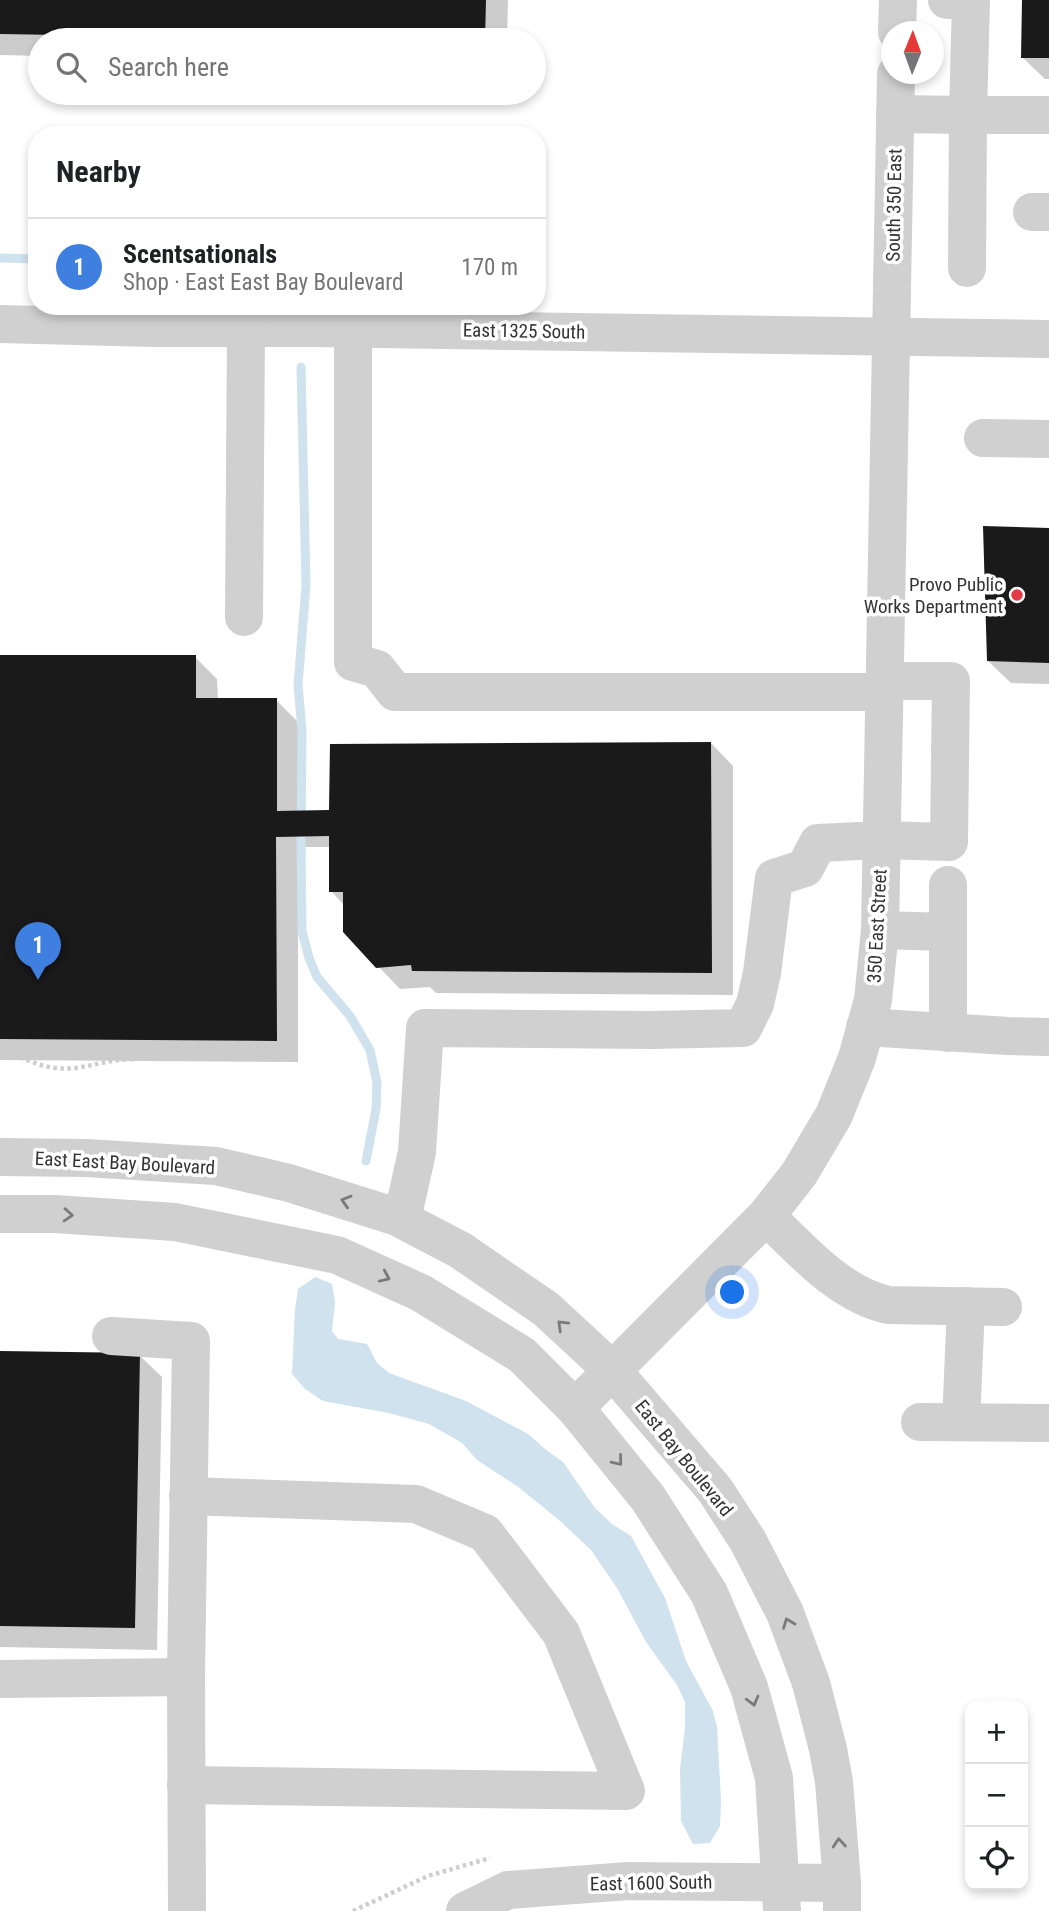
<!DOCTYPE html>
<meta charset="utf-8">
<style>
body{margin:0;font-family:"Roboto Condensed",sans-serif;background:#f2f2f2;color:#202124}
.controls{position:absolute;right:21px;bottom:21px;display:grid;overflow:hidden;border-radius:14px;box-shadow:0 4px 10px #0003}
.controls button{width:63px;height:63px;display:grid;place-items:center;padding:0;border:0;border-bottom:2px solid #e0e0e0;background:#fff;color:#202124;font:35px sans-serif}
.compass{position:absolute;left:881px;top:21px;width:63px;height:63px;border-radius:50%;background:#fff;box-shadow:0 4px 10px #0003;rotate:1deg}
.you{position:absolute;left:733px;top:1293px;width:24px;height:24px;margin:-18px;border:5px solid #fff;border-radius:50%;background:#1a73e8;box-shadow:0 0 0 10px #1a73e833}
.badge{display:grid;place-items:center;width:46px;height:46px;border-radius:50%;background:#7c3aed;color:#fff;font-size:23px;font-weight:700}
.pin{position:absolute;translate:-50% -58px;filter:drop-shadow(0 2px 4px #0008)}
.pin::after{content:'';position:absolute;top:37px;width:24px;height:21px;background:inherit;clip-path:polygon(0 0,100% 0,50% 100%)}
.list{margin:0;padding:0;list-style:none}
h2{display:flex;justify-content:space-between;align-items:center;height:91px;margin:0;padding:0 28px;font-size:30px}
h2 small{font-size:23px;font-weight:400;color:#757577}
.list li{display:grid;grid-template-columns:46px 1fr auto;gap:21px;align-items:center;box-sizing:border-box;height:98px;padding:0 28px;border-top:2px solid #e0e0e0}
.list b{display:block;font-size:26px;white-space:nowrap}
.list p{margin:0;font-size:23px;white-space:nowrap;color:#757577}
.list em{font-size:23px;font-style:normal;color:#757577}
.icon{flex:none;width:38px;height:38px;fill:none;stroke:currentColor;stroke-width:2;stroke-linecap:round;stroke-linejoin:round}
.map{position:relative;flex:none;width:1049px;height:1911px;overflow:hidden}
.search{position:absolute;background:#fff;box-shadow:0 4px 10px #0003;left:28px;top:28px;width:518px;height:77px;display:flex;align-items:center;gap:18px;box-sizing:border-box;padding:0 24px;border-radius:38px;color:#757577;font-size:26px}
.panel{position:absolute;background:#fff;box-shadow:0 4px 10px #0003;left:28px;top:126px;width:518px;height:189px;border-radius:28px}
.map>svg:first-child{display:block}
.water{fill:#cfe2ee}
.shadow{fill:#0003}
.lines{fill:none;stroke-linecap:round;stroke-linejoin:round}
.stream{stroke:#cfe2ee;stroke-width:9}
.building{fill:#1a1a1a}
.path{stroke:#cdcdcd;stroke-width:4.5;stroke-dasharray:3.5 3.5;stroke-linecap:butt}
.minor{stroke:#d0d0d0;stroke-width:38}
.oneway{stroke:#7a7a7a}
.poi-dot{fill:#e63946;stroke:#fff;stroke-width:2.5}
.labels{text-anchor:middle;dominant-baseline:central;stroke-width:7;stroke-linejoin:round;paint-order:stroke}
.street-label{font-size:19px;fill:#333;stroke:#fff}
.poi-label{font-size:19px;fill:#333;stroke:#fff;text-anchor:end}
</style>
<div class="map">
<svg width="1049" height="1911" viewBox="0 0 1049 1911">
<rect width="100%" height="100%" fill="#fff"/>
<path class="water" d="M315,1277l17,7 3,18 -3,29 6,8 29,5 10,19 12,10 77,28 62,33 17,15 18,13 32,46 17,16 19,12 34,62 21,63 27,50 4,16 4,73 -1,26 -10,17 -17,1 -12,-23 -1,-52 5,-41v-26l-8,-17 -31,-43 -29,-54 -26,-38 -32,-30 -42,-34 -40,-26 -15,-17 -33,-19 -40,-11 -66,-12 -18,-12 -13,-15 3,-65 3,-20z"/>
<g class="shadow">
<path d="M0,0h508l-1,40h-467v16l-40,-1z"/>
<path d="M1023,0h26v79h-4l-23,-22z"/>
<path d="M1049,530v154l-38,-1 -23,-22z"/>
<path d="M0,657h195l22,22 1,20 58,1 22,22v90l30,-1 383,-68 22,23v229l-297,-2 -6,-6 -30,2 -22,-23 -33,-60 -14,-15v-44h-33v215l-298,-2z"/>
<path d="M0,1353l139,2 23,22 -5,273 -157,-3z"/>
</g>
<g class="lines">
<g class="stream">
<path d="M0,258l37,1"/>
<path d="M301,367l5,218 -8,100 4,45 -1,110 1,91 7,27 8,19 33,39 20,34 7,33 -1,26 -10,52"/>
</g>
</g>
<g class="building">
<path d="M0,0h486l-1,40h-129l-356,-6z"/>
<path d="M1022,0h27v58h-28z"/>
<path d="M983,526l66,2v135l-62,-2z"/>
<path d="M0,655h196v43h81v113l52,-1 1,-66 381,-2 1,231 -300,-2 -1,-6 -35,3 -33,-36v-40h-14v-56l-53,1 1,204 -277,-2z"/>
<path d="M0,1351l140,2 -5,275 -135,-2z"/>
</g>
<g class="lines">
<g class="path">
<path d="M0,1051c19,4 36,15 56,17 22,3 42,-6 64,-8 48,-4 96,-1 144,-5l21,-6 10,-10"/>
<path d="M353,1911l75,-35 62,-18"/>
</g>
<g class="minor">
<path d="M897,32l1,-32"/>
<path d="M895,114l73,1 3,-115h-24"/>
<path d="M1032,212h17"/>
<path d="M967,268l1,-153h81"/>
<path d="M0,324l153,4h160l736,11"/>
<path d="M353,329v333l24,7 18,23h489"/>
<path d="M983,438l66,1"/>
<path d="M244,617l2,-289"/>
<path d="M880,930l68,2"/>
<path d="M865,1027l143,9 41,1"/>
<path d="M948,1033v-148"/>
<path d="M0,1157l86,1 130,8 73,17 108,34 63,33 86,59 67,62 102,119 33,51 37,72 26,70 17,66 6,33 8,101v28"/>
<path d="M0,1214h55l120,8 162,33 84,38 101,62 53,53 73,90 61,95 40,94 25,91 8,133"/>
<path d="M766,1216c36,34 73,78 122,89l115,2"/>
<path d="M402,1219l15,-67 8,-124 227,2 91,-2 12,-24 7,-31 12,-95 31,-10 13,-25 63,-3 68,2 2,-161h-67"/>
<path d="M111,1336l80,5 -5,336"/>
<path d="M575,1408l191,-192 33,-42 35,-59 23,-57 16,-58 7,-70 16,-856"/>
<path d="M920,1422l129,1"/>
<path d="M961,1422l5,-116"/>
<path d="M0,1679l186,-2 1,234"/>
<path d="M186,1785l440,6 -65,-158 -76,-100 -69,-29 -228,-8"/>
<path d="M465,1911l43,-21 120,-9 214,2"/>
</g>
</g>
<defs><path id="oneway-chevron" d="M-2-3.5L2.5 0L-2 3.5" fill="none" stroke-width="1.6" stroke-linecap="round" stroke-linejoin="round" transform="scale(1.75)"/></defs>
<g class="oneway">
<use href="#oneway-chevron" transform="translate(346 1201) rotate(-163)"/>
<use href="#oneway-chevron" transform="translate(68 1215) rotate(4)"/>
<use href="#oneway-chevron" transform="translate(385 1277) rotate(24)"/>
<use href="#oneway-chevron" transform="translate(562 1325) rotate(-136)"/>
<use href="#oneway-chevron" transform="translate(618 1461) rotate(51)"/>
<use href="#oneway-chevron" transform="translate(788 1623) rotate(-111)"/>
<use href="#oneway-chevron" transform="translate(753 1701) rotate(75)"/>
<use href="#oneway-chevron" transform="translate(839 1843) rotate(-95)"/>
</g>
<circle class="poi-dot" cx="1017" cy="595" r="7"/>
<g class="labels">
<g class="street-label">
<text transform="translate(894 205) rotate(-89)">South 350 East</text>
<text transform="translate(524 331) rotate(1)">East 1325 South</text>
<text transform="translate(877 926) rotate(-87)">350 East Street</text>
<text transform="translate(125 1163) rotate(3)">East East Bay Boulevard</text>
<text transform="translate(684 1458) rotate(51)">East Bay Boulevard</text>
<text transform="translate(651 1883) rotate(-1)">East 1600 South</text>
</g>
<g class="poi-label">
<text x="1003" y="584">Provo Public<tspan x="1003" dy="22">Works Department</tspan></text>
</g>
</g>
</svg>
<div class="controls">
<button>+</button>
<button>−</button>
<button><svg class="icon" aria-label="locate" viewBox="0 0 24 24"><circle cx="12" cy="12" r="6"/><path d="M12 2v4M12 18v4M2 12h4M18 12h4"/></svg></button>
</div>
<svg class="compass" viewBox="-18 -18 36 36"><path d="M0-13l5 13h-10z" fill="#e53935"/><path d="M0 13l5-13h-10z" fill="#757577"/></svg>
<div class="you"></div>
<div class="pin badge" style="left:38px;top:980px;background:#3f7fe0">1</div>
<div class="search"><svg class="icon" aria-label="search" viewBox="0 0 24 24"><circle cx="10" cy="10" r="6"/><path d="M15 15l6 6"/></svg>Search here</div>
<section class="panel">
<h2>Nearby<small></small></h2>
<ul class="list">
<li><span class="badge" style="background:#3f7fe0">1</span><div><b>Scentsationals</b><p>Shop · East East Bay Boulevard</p></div><em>170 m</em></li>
</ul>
</section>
</div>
